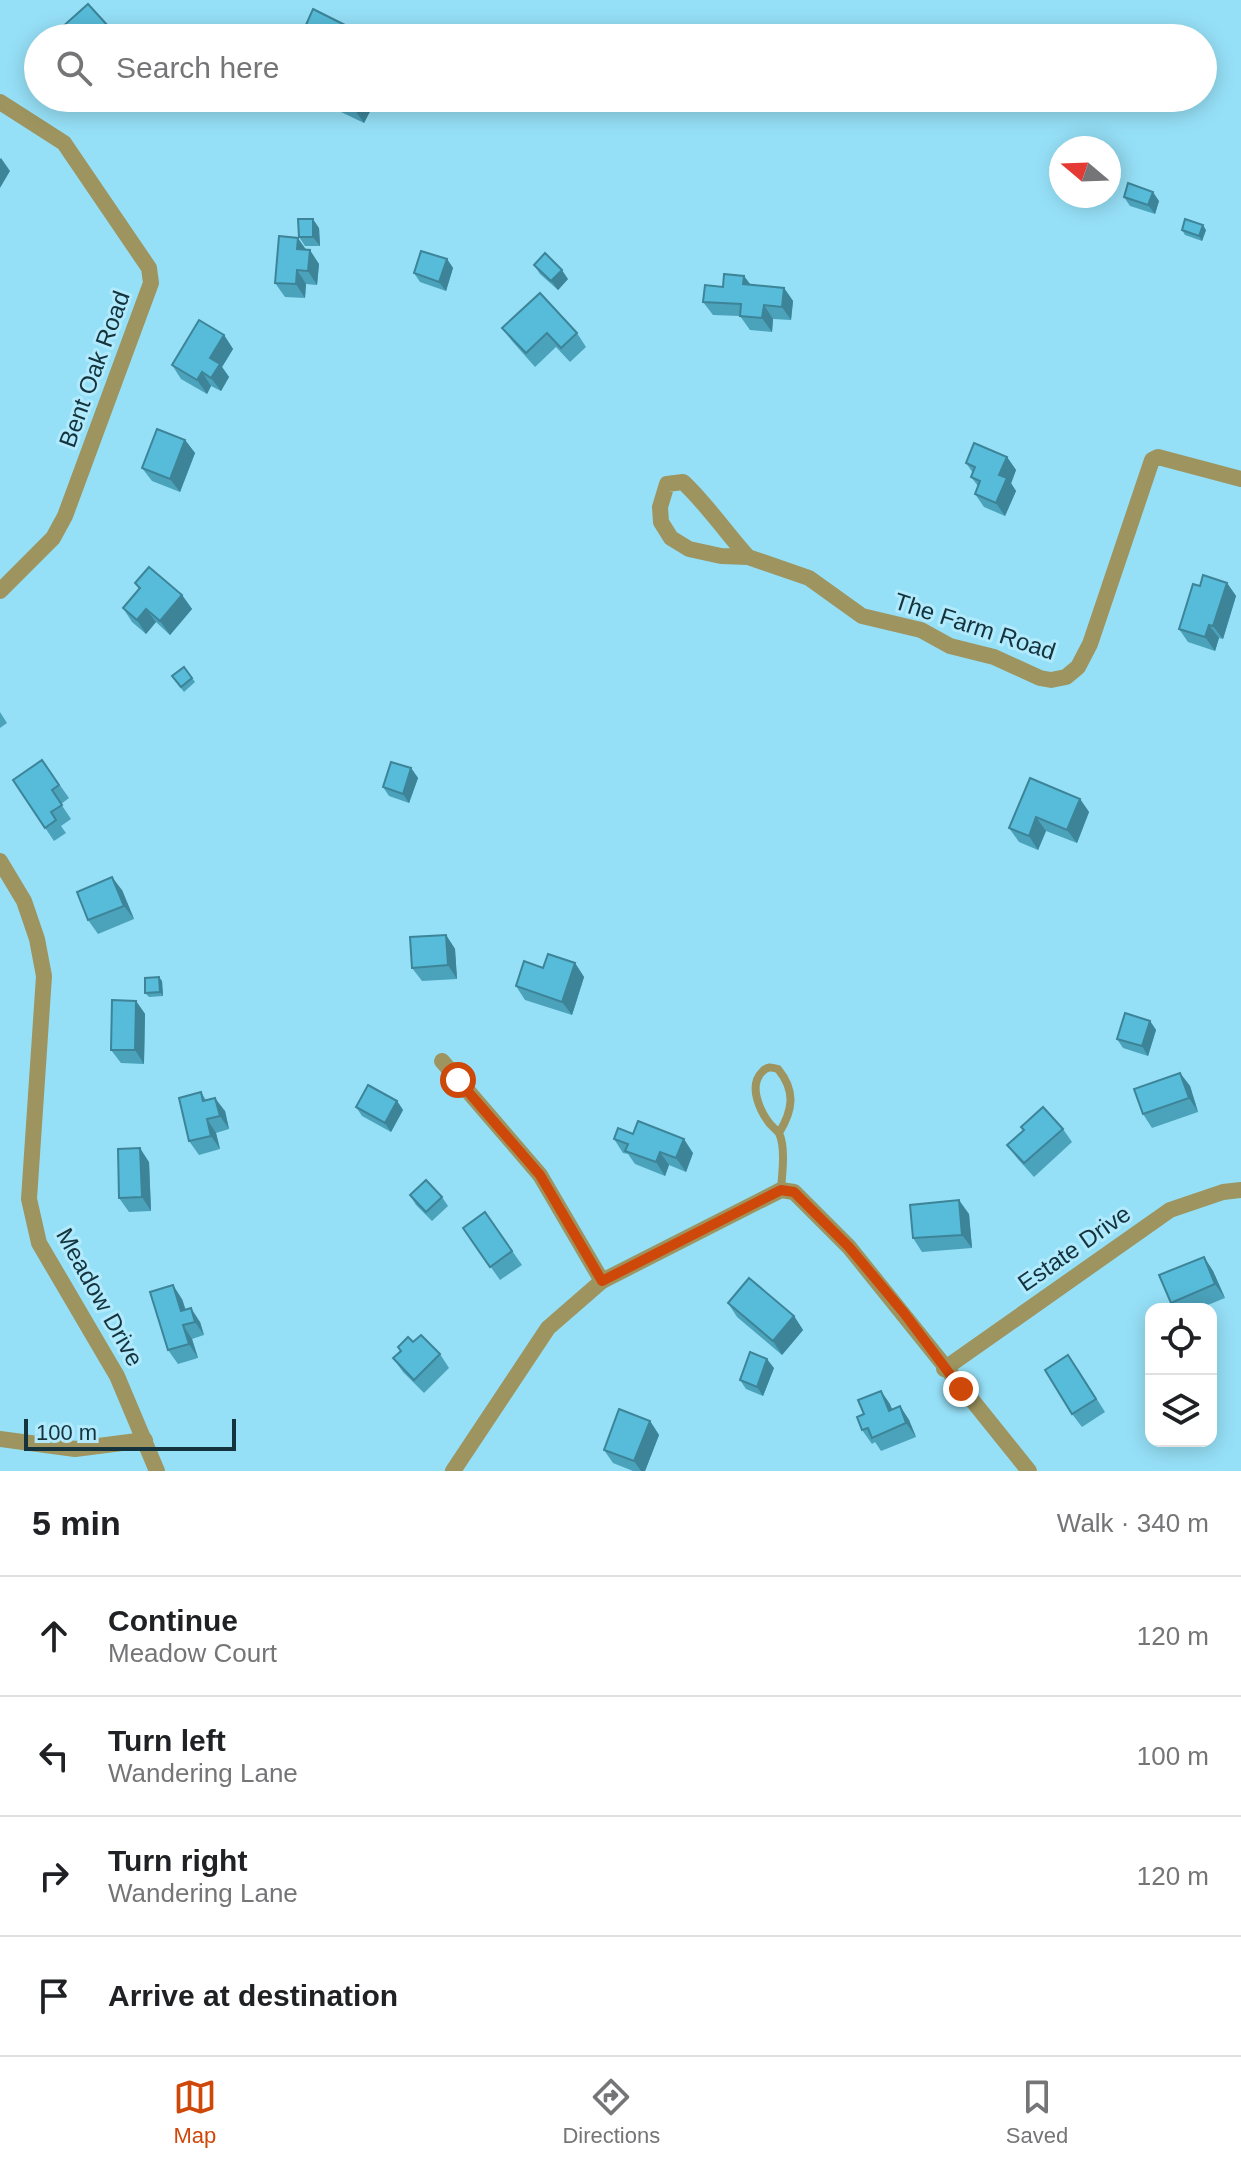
<!DOCTYPE html>
<meta charset="utf-8">
<style>
body{margin:0;font-family:Helvetica,sans-serif;background:#f2f2f2;color:#202124}
.controls{position:absolute;right:24px;bottom:24px;display:grid;overflow:hidden;border-radius:16px;box-shadow:0 4px 20px #0003}
.controls button{width:72px;height:72px;display:grid;place-items:center;padding:0;border:0;border-bottom:2px solid #e0e0e0;background:#fff;color:#202124;font:40px sans-serif}
.compass{position:absolute;left:1049px;top:136px;width:72px;height:72px;border-radius:50%;background:#fff;box-shadow:0 4px 20px #0003;rotate:289deg}
.scale{position:absolute;left:24px;bottom:20px;width:212px;box-sizing:border-box;padding-left:8px;border:4px solid #14333c;border-top:0;font-size:22px;line-height:28px;white-space:nowrap;color:#14333c;-webkit-text-stroke:6px #b1eafd;paint-order:stroke}
.stop{position:absolute;width:24px;height:24px;margin:-18px;border:6px solid #ce480a;border-radius:50%;background:#fff}
.stop.end{background:#ce480a;border-color:#fff;box-shadow:0 2px 8px #0008}
.list{margin:0;padding:0;list-style:none}
h2{display:flex;justify-content:space-between;align-items:center;height:104px;margin:0;padding:0 32px;font-size:34px}
h2 small{font-size:26px;font-weight:400;color:#757577}
.list li{display:grid;grid-template-columns:52px 1fr auto;gap:24px;align-items:center;box-sizing:border-box;height:120px;padding:0 32px;border-top:2px solid #e0e0e0}
.list b{display:block;font-size:30px;white-space:nowrap}
.list p{margin:0;font-size:26px;white-space:nowrap;color:#757577}
.list em{font-size:26px;font-style:normal;color:#757577}
.icon{flex:none;width:44px;height:44px;fill:none;stroke:currentColor;stroke-width:2;stroke-linecap:round;stroke-linejoin:round}
.map{position:relative;flex:none;width:1241px;height:1471px;overflow:hidden}
.search{position:absolute;background:#fff;box-shadow:0 4px 20px #0003;left:24px;right:24px;top:24px;height:88px;display:flex;align-items:center;gap:20px;box-sizing:border-box;padding:0 28px;border-radius:44px;color:#757577;font-size:30px}
.sheet{height:584px;background:#fff}
nav{display:flex;justify-content:space-around;align-items:center;box-sizing:border-box;height:112px;border-top:2px solid #e0e0e0;background:#fff;font-size:22px;color:#757577}
nav a{display:grid;justify-items:center;gap:4px}
nav .on{color:#ce480a}
.map>svg:first-child{display:block}
.lines{fill:none;stroke-linecap:round;stroke-linejoin:round}
.lane{stroke:#9e945f;stroke-width:8}
.street{stroke:#9e945f;stroke-width:16}
.wall{fill:#4ba2bb}
.shaded-wall{fill:#3d8498}
.building{fill:#57bcd9;stroke:#3d8498;stroke-width:2}
.route{stroke:#ce480a;stroke-width:10}
.labels{text-anchor:middle;dominant-baseline:central;stroke-width:6;stroke-linejoin:round;paint-order:stroke}
.street-label{font-size:24px;fill:#14333c;stroke:#b1eafd}
</style>
<div class="map">
<svg width="1241" height="1471" viewBox="0 0 1241 1471">
<rect width="100%" height="100%" fill="#96e0f7"/>
<g class="lines">
<path class="lane" d="M779,1133c14,-23 17,-42 -1,-64 -7,-2 -11,-3 -16,3 -14,14 -2,39 8,52 1,1 8,8 9,9 7,15 3,41 2,57"/>
<g class="street">
<path d="M0,102l64,41 85,125 2,15 -86,233 -12,22 -53,53"/>
<path d="M748,557c-21,-23 -43,-55 -65,-75l-16,2 -7,23 1,15 10,16 18,11 32,7 27,1 61,21 53,38 59,14 29,16 44,11 46,21 11,2 15,-3 12,-10 12,-23 62,-184 6,-3 83,22"/>
<path d="M0,861l24,40 13,38 7,37 -15,223 10,44 78,133 40,95"/>
<path d="M442,1061l98,114 62,106"/>
<path d="M944,1369l226,-159 53,-18 18,-2"/>
<path d="M0,1439l75,10 70,-9"/>
<path d="M453,1471l95,-143 54,-47 179,-91 13,2 55,55 180,224"/>
</g>
</g>
<g class="wall">
<path d="M305,27l46,1 7,10h-46z"/>
<path d="M315,98h62l-13,25 -48,-23z"/>
<path d="M1124,197l35,4 -4,13 -25,-8z"/>
<path d="M319,228l1,18h-15l-6,-9z"/>
<path d="M1182,230h24l-4,11 -17,-6z"/>
<path d="M307,250l12,14 -2,21 -11,-1 -1,14 -20,-1 -10,-14z"/>
<path d="M447,259l6,9 -7,23 -26,-9 -6,-9z"/>
<path d="M534,265l34,14 -10,11 -18,-16z"/>
<path d="M744,276l7,9 33,3 9,13 -2,19 -18,-1 -1,13 -22,-2 -10,-14 -27,-1 -10,-13 20,-15z"/>
<path d="M502,328l75,5 9,14 -16,15 -14,-15 -21,20 -23,-26z"/>
<path d="M224,335l9,14 -11,18 7,10 -8,14 -10,-5 -4,8 -26,-15 -9,-14z"/>
<path d="M185,440l10,13 -15,39 -28,-11 -10,-13z"/>
<path d="M1007,457l9,13 -5,14 5,7 -11,25 -21,-9 -9,-13 3,-8 -7,-9 2,-4 -7,-10z"/>
<path d="M135,583l47,12 10,14 -22,26 -14,-13 -10,12 -14,-12 -9,-14 16,-19z"/>
<path d="M1227,583l9,13 -13,43 -4,-1 -4,13 -27,-9 -9,-13 21,-43z"/>
<path d="M184,667l11,15 -11,10 -12,-16z"/>
<path d="M0,712l7,11 -7,5z"/>
<path d="M42,760l27,38 -8,6 10,15 -10,7 5,7 -12,8 -41,-61z"/>
<path d="M411,768l7,10 -9,25 -20,-7 -6,-9z"/>
<path d="M1080,799l9,13 -12,31 -31,-12 -8,19 -19,-8 -10,-14z"/>
<path d="M122,890l12,29 -36,15 -10,-14z"/>
<path d="M446,935l9,14 2,30 -35,2 -10,-13z"/>
<path d="M575,963l9,14 -12,38 -47,-15 -9,-14 27,-18z"/>
<path d="M162,981l1,15 -14,1 -4,-4z"/>
<path d="M136,1001l9,13 -1,50 -23,-1 -10,-13z"/>
<path d="M1150,1021l6,9 -8,26 -25,-8 -6,-9z"/>
<path d="M1180,1073l10,13 8,26 -46,16 -9,-14z"/>
<path d="M201,1092l5,8 19,11 4,18 -13,4 4,16 -21,6 -10,-14z"/>
<path d="M397,1101l6,9 -12,22 -29,-16 -6,-9z"/>
<path d="M1063,1129l9,13 -38,35 -17,-19 -10,-13 17,-15z"/>
<path d="M633,1134l60,19 -7,19 -17,-7 -4,11 -30,-12 -7,-10 -5,-1 -9,-14z"/>
<path d="M149,1162l2,49 -22,1 -10,-14z"/>
<path d="M410,1195l32,2 6,9 -16,15 -16,-16z"/>
<path d="M485,1212l37,53 -22,15 -37,-52z"/>
<path d="M969,1214l3,34 -50,4 -9,-14z"/>
<path d="M1204,1257l9,14 12,27 -27,11h-23l-4,-6z"/>
<path d="M182,1299l4,11 14,12 4,13 -12,4 6,19 -20,6 -10,-14z"/>
<path d="M728,1303l66,13 9,14 -21,25 -45,-38z"/>
<path d="M413,1342l27,12 9,14 -25,25 -21,-21 -10,-14 8,-7 -3,-4z"/>
<path d="M774,1368l-11,28 -17,-7 -6,-9z"/>
<path d="M1078,1369l27,43 -23,15 -10,-13z"/>
<path d="M881,1391l11,18 8,-3 9,14 7,17 -35,14 -6,-9 -3,2 -10,-14 2,-16z"/>
<path d="M650,1421l9,14 -14,36h-12l-20,-8 -9,-13z"/>
</g>
<g class="shaded-wall">
<path d="M351,28l7,10h-12z"/>
<path d="M356,98h21l-13,25 -12,-17z"/>
<path d="M1,158l9,13 -10,17v-29z"/>
<path d="M1153,192l6,9 -4,13 -7,-9z"/>
<path d="M313,219l6,9 1,18 -7,-9z"/>
<path d="M1203,225l3,5 -4,11 -3,-5z"/>
<path d="M298,238l9,13 -10,-2z"/>
<path d="M310,250l9,14 -2,21 -9,-14z"/>
<path d="M447,259l6,9 -7,23 -7,-9z"/>
<path d="M297,270l9,14 -1,14 -9,-14z"/>
<path d="M562,270l6,9 -10,11 -7,-9z"/>
<path d="M744,276l10,14 -11,-6z"/>
<path d="M784,288l9,13 -2,19 -9,-13z"/>
<path d="M764,305l9,14 -1,13 -10,-14z"/>
<path d="M224,335l9,14 -11,18 7,10 -8,14 -10,-13 -1,-20z"/>
<path d="M202,372l9,14 -4,8 -10,-14z"/>
<path d="M185,440l10,13 -15,39 -10,-13z"/>
<path d="M1007,457l9,13 -5,13 5,8 -11,25 -9,-13 3,-28z"/>
<path d="M1227,583l9,13 -13,43 -10,-13z"/>
<path d="M182,595l10,14 -22,26 -10,-14z"/>
<path d="M146,609l10,13 -10,12 -9,-14z"/>
<path d="M1209,625l10,13 -4,13 -10,-14z"/>
<path d="M411,768l7,10 -9,25 -6,-9z"/>
<path d="M1080,799l9,13 -12,31 -10,-13z"/>
<path d="M1036,817l10,14 -8,19 -9,-14z"/>
<path d="M112,877l10,13 12,29 -10,-13z"/>
<path d="M446,935l9,14 2,30 -9,-14z"/>
<path d="M575,963l9,14 -12,38 -10,-13z"/>
<path d="M159,977l3,4 1,15 -3,-4z"/>
<path d="M136,1001l9,13 -1,50 -9,-14z"/>
<path d="M1150,1021l6,9 -8,26 -6,-10z"/>
<path d="M1180,1073l10,13 8,26 -9,-14z"/>
<path d="M215,1098l10,13 4,18 -9,-13z"/>
<path d="M397,1101l6,9 -12,22 -6,-9z"/>
<path d="M207,1119l9,14 4,16 -9,-13z"/>
<path d="M684,1139l9,14 -7,19 -10,-14z"/>
<path d="M140,1148l9,14 2,49 -9,-14z"/>
<path d="M660,1152l9,13 -4,11 -9,-14z"/>
<path d="M959,1200l10,14 3,34 -10,-13z"/>
<path d="M1204,1257l9,14 12,27 -10,-14z"/>
<path d="M173,1285l9,14 8,26 -9,-14z"/>
<path d="M191,1308l9,14 4,13 -9,-13z"/>
<path d="M794,1316l9,14 -21,25 -9,-14z"/>
<path d="M183,1325l9,14 6,19 -9,-14z"/>
<path d="M767,1359l7,9 -11,28 -6,-9z"/>
<path d="M881,1391l9,13 8,20 -9,-13z"/>
<path d="M900,1406l9,14 7,17 -10,-14z"/>
<path d="M650,1421l9,14 -14,36h-4l-7,-10z"/>
</g>
<g class="building">
<path d="M88,4l30,33v1h-50l-8,-9z"/>
<path d="M313,9l38,19 -5,10h-20l-21,-11z"/>
<path d="M336,98h20l-4,8z"/>
<path d="M1128,183l25,9 -5,13 -24,-8z"/>
<path d="M298,219h15v18h-14z"/>
<path d="M1185,219l18,6 -4,11 -17,-6z"/>
<path d="M279,236l19,2 -1,11 13,1 -2,21 -11,-1 -1,14 -21,-1z"/>
<path d="M421,251l26,8 -8,23 -25,-9z"/>
<path d="M545,253l17,17 -11,11 -17,-16z"/>
<path d="M724,274l20,2 -1,8 41,4 -2,19 -18,-2 -2,13 -22,-2 1,-12 -38,-2 2,-17 18,2z"/>
<path d="M540,293l37,40 -16,15 -14,-15 -21,20 -24,-25z"/>
<path d="M199,320l25,15 -14,23 10,6 -9,14 -9,-6 -5,8 -25,-15z"/>
<path d="M157,429l28,11 -15,39 -28,-11z"/>
<path d="M974,443l33,14 -8,18 8,3 -11,25 -21,-9 5,-13 -9,-4 4,-10 -9,-4z"/>
<path d="M149,567l33,28 -22,26 -14,-12 -9,11 -14,-12 17,-20 -5,-5z"/>
<path d="M1203,575l24,8 -14,43 -4,-1 -4,12 -26,-8 14,-45 7,2z"/>
<path d="M184,667l8,11 -11,9 -9,-11z"/>
<path d="M42,760l17,25 -7,5 10,15 -11,7 5,8 -11,8 -32,-48z"/>
<path d="M391,762l20,6 -8,26 -20,-7z"/>
<path d="M1030,778l50,21 -13,31 -31,-13 -7,19 -20,-8z"/>
<path d="M112,877l12,29 -36,14 -11,-28z"/>
<path d="M446,935l2,30 -36,3 -2,-31z"/>
<path d="M548,954l27,9 -13,39 -46,-16 8,-25 19,7z"/>
<path d="M159,977l1,15 -15,1v-15z"/>
<path d="M112,1000l24,1 -1,49h-24z"/>
<path d="M1125,1013l25,8 -8,25 -25,-7z"/>
<path d="M1180,1073l9,25 -46,16 -9,-25z"/>
<path d="M368,1085l29,16 -12,22 -29,-16z"/>
<path d="M201,1092l2,9 12,-3 5,18 -13,3 4,17 -22,5 -10,-43z"/>
<path d="M1043,1107l20,22 -39,34 -17,-18 17,-15 -3,-3z"/>
<path d="M638,1121l46,18 -8,19 -16,-6 -4,10 -31,-11 3,-7 -14,-5 4,-11 15,6z"/>
<path d="M140,1148l2,49 -23,1 -1,-49z"/>
<path d="M426,1180l16,17 -16,15 -16,-17z"/>
<path d="M959,1200l3,35 -49,3 -3,-33z"/>
<path d="M485,1212l27,39 -22,16 -27,-39z"/>
<path d="M1204,1257l11,27 -44,19 -12,-28z"/>
<path d="M749,1278l45,38 -21,25 -45,-38z"/>
<path d="M173,1285l8,26 10,-3 4,14 -12,3 6,19 -21,6 -18,-58z"/>
<path d="M421,1335l19,19 -26,26 -21,-22 8,-7 -3,-4 10,-10 5,5z"/>
<path d="M750,1352l17,7 -10,28 -17,-7z"/>
<path d="M1068,1355l28,44 -24,15 -27,-44z"/>
<path d="M881,1391l8,20 11,-5 6,17 -34,15 -4,-10 -6,2 -5,-13 7,-3 -6,-14z"/>
<path d="M619,1409l31,12 -16,40 -30,-11z"/>
</g>
<g class="lines">
<path class="route" d="M458,1080l82,95 62,106 179,-91 13,2 55,55 55,66 57,76"/>
</g>
<g class="labels">
<g class="street-label">
<text transform="translate(94 369) rotate(-70)">Bent Oak Road</text>
<text transform="translate(975 626) rotate(18)">The Farm Road</text>
<text transform="translate(1074 1248) rotate(-35)">Estate Drive</text>
<text transform="translate(100 1297) rotate(61)">Meadow Drive</text>
</g>
</g>
</svg>
<div class="controls">
<button><svg class="icon" aria-label="locate" viewBox="0 0 24 24"><circle cx="12" cy="12" r="6"/><path d="M12 2v4M12 18v4M2 12h4M18 12h4"/></svg></button>
<button><svg class="icon" aria-label="layers" viewBox="0 0 24 24"><path d="M12 4l9 5-9 5-9-5zM3 14l9 5 9-5"/></svg></button>
</div>
<svg class="compass" viewBox="-18 -18 36 36"><path d="M0-13l5 13h-10z" fill="#e53935"/><path d="M0 13l5-13h-10z" fill="#757577"/></svg>
<div class="scale">100 m</div>
<div class="stop" style="left:458px;top:1080px"></div>
<div class="stop end" style="left:961px;top:1389px"></div>
<div class="search"><svg class="icon" aria-label="search" viewBox="0 0 24 24"><circle cx="10" cy="10" r="6"/><path d="M15 15l6 6"/></svg>Search here</div>
</div>
<section class="sheet">
<h2>5 min<small>Walk · 340 m</small></h2>
<ul class="list">
<li><svg class="icon" aria-label="ahead" viewBox="0 0 24 24"><path d="M12 20V5M6 11l6-6 6 6"/></svg><div><b>Continue</b><p>Meadow Court</p></div><em>120 m</em></li>
<li><svg class="icon" aria-label="left" viewBox="0 0 24 24"><path d="M17 20v-9H6M10 6l-5 5 5 5"/></svg><div><b>Turn left</b><p>Wandering Lane</p></div><em>100 m</em></li>
<li><svg class="icon" aria-label="right" viewBox="0 0 24 24"><path d="M7 20v-9h11M14 6l5 5-5 5"/></svg><div><b>Turn right</b><p>Wandering Lane</p></div><em>120 m</em></li>
<li><svg class="icon" aria-label="arrive" viewBox="0 0 24 24"><path d="M6 21V4h12l-3 4 3 4H6"/></svg><div><b>Arrive at destination</b></div></li>
</ul>
</section>
<nav>
<a class="on"><svg class="icon" aria-label="map" viewBox="0 0 24 24"><path d="M3 6l6-2 6 2 6-2v14l-6 2-6-2-6 2zM9 4v14M15 6v14"/></svg>Map</a>
<a><svg class="icon" aria-label="directions" viewBox="0 0 24 24"><path d="M12 3l9 9-9 9-9-9zM9 14v-3h6M13 9l2 2-2 2"/></svg>Directions</a>
<a><svg class="icon" aria-label="saved" viewBox="0 0 24 24"><path d="M7 4h10v16l-5-4-5 4z"/></svg>Saved</a>
</nav>
